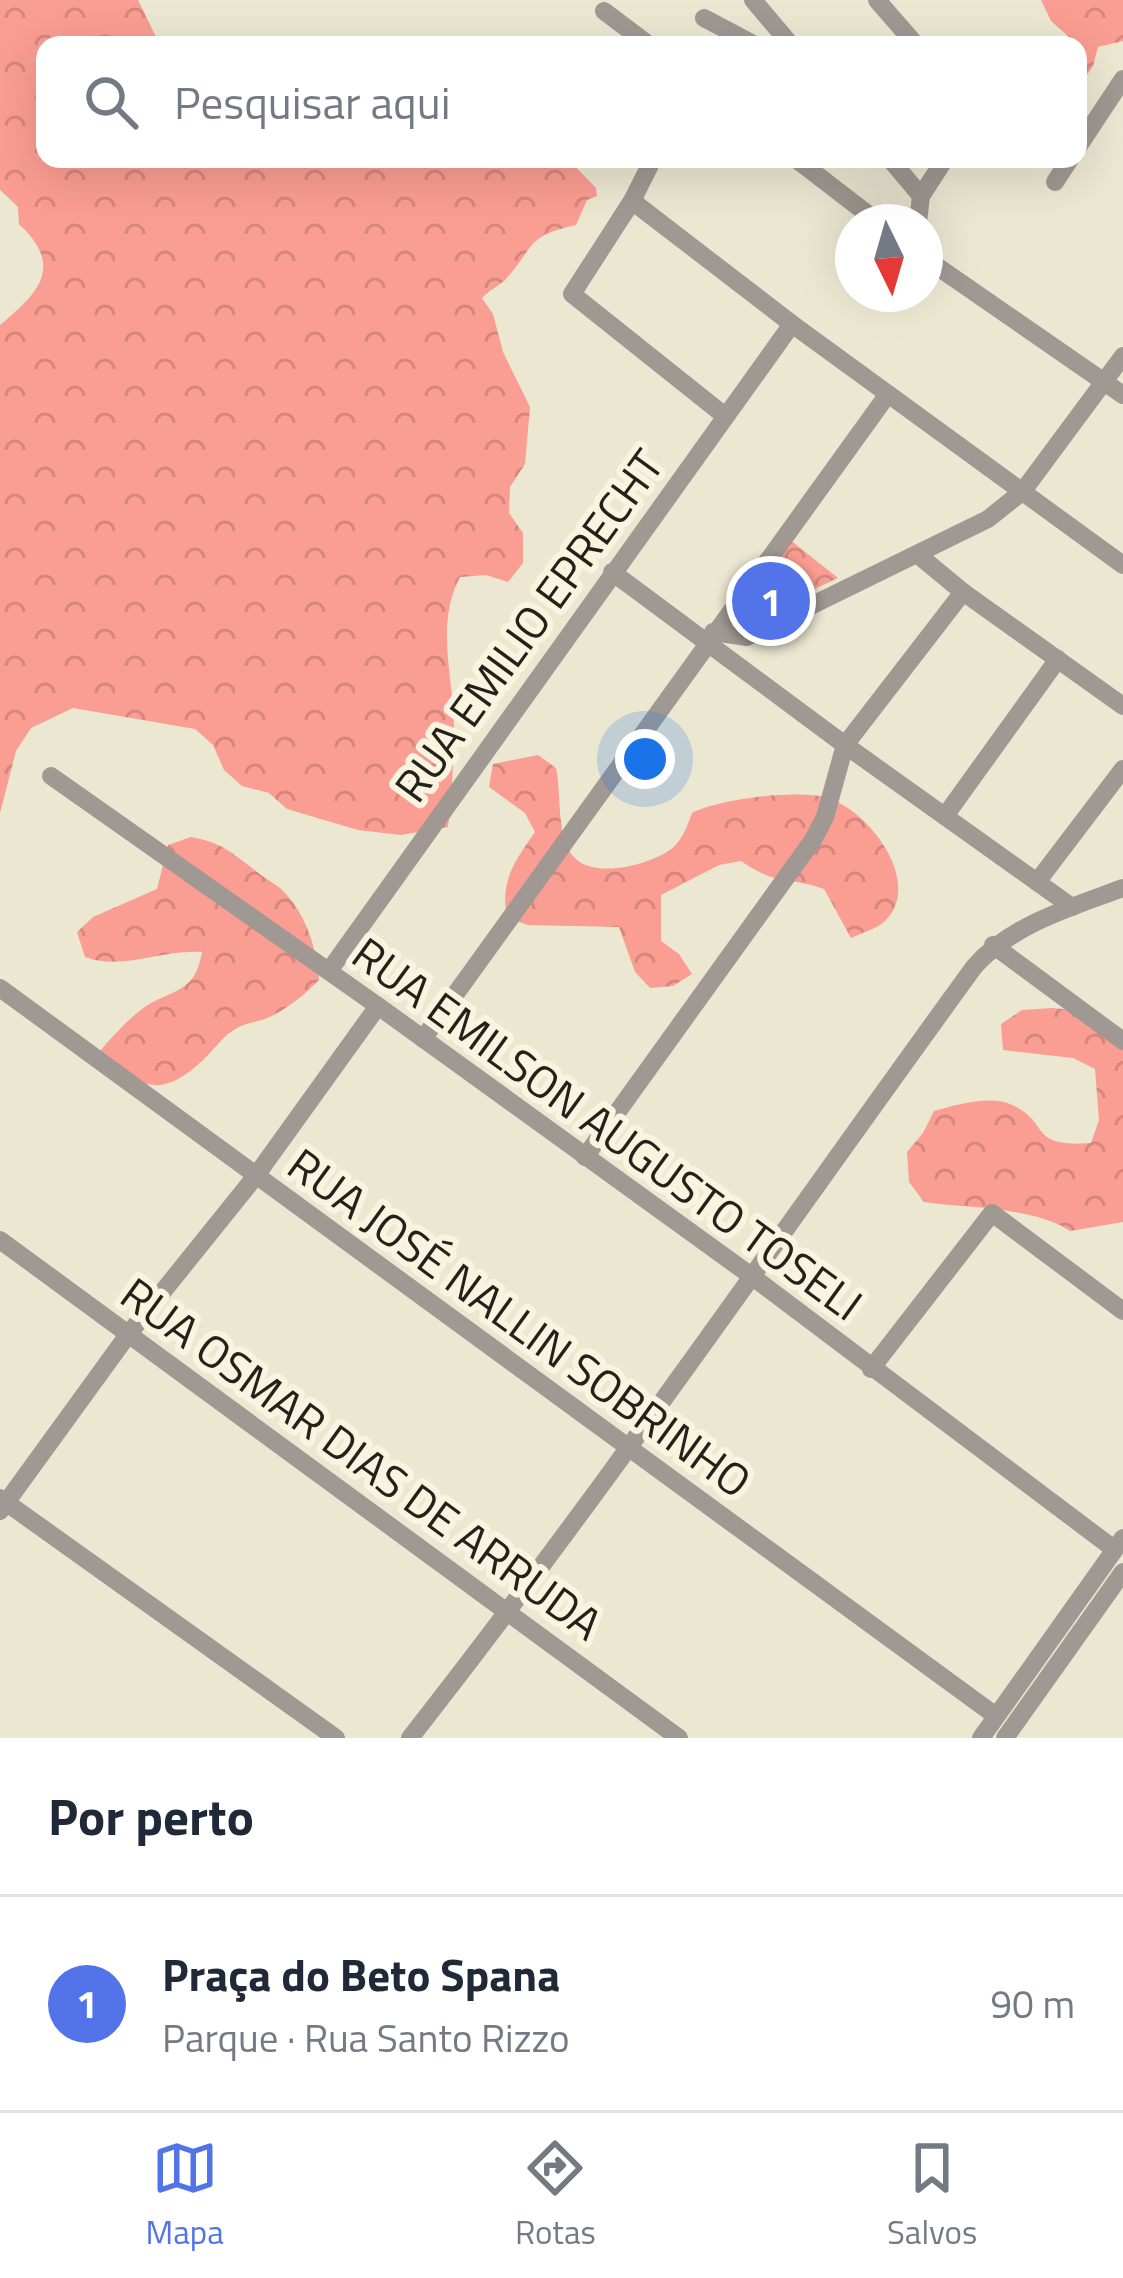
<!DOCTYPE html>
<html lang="pt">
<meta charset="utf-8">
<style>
body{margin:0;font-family:"Titillium Web",sans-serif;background:#f2f2f3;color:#1f2937}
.compass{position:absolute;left:835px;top:204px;width:108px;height:108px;border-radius:50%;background:#fff;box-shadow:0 12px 48px #0002;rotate:175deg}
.you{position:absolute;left:645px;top:759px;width:42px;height:42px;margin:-30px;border:9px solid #fff;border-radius:50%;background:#1a73e8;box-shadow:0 0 0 18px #1a73e833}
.badge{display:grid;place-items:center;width:78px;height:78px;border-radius:50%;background:#5374e9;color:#fff;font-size:39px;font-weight:700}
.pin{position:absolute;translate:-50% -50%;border:6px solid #fff;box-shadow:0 3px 12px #0006}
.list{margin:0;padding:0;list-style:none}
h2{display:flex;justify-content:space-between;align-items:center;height:156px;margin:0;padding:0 48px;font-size:51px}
h2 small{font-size:39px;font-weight:400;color:#747a83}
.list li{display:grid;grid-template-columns:78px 1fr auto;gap:36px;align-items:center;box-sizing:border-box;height:216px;padding:0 48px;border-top:3px solid #e0e1e3}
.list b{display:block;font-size:45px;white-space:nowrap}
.list p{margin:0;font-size:39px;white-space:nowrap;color:#747a83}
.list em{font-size:39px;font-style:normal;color:#747a83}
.icon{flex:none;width:66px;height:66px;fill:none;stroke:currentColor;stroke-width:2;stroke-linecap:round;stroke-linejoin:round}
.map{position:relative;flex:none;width:1123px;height:1738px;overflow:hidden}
.search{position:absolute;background:#fff;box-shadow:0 12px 48px #0002;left:36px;right:36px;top:36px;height:132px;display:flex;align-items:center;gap:30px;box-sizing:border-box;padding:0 42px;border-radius:24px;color:#747a83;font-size:45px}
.sheet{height:372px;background:#fff}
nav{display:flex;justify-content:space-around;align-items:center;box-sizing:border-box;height:168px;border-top:3px solid #e0e1e3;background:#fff;font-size:33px;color:#747a83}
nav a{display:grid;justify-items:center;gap:6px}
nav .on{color:#5374e9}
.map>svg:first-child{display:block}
.forest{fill:url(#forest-crowns)}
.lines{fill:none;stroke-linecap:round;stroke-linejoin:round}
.minor{stroke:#a09892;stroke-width:18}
.labels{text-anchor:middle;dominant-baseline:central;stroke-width:12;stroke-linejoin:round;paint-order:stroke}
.street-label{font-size:45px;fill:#23221a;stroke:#f9f4df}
</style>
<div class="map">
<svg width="1123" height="1738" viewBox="0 0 1123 1738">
<defs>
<pattern id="forest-crowns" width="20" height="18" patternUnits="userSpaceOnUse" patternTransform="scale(3)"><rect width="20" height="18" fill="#fa9d92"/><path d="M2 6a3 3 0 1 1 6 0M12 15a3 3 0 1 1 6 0" fill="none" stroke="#d6877d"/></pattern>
</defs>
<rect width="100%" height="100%" fill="#ebe7d1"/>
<g class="forest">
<path d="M0,0h138l22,45h-115v114h523l28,29 1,8 -10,4 -11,25c-50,11 -40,20 -70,54 -7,7 -17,11 -24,19l11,16 10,38 27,55 -5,57 -15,23 -1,26 14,20v30l-15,19 -22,-7 -26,2c-26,49 -5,103 -6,157 -1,31 -2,62 -6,93l-47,8 -43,-5 -71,-21 -18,-16 -27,-7 -18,-16 -11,-25 -18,-16 -122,-21 -42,20 -15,23 -16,62v-488c38,-32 65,-58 19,-101l-1,-17 -18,-17z"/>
<path d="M1041,0h82v41l-25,6 -5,19 -15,22v-43l-27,-24z"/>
<path d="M789,539l49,39 -98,46z"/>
<path d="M538,755l18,13c6,26 -1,72 20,91 20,19 70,6 91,-7 14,-8 20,-25 25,-39 27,-14 106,-24 136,-15 41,13 97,85 56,124 -8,7 -23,11 -33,16l-27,-49c-37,-13 -45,-2 -83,-28l-22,4 -58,30v46l18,13 13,20 -19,12 -23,2 -15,-16 -16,-45 -91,-2 -21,-7c-7,-37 7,-56 28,-86l-10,-19 -36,-26 4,-23z"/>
<path d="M191,837c33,6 39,15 65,34 9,8 23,14 30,23 21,23 31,56 33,86 -16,16 -33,30 -54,39 -9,3 -19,4 -28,9 -15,8 -22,21 -34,32 -43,41 -65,27 -103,-9 13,-15 26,-30 42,-42 31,-22 52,-13 60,-57 -42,-3 -78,19 -117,5l-8,-25 16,-15 64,-28 11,-44z"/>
<path d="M1052,1008l21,2 50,28v184l-53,9c-34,-24 -104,-23 -146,-29l-15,-20 -2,-30 16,-19 11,-22c20,-6 57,-16 76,-7 42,18 16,44 81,39l8,-23 -4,-51 -22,-11 -70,-8 -2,-26 21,-14z"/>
</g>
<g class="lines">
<g class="minor">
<path d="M753,0l38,45"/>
<path d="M877,0l39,45"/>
<path d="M604,11l45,34"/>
<path d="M704,18l51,27"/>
<path d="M1078,147l45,-68"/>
<path d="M653,159l-21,42 -60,93 153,122"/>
<path d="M796,159l82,63"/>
<path d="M890,159l31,37"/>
<path d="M1055,182l15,-23"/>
<path d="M632,201l160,123 331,241"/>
<path d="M918,222l3,-26 24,-37"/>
<path d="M925,258l198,137"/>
<path d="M917,554l46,38 160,114"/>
<path d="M612,572l233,173 227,162"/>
<path d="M713,632l34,5 241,-118 35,-28 100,-135"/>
<path d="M51,776l327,230 372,269 364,274"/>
<path d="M945,816l113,-157"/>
<path d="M1037,882l86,-113"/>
<path d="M993,945l130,96"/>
<path d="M329,971l463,-647"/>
<path d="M0,988l996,728"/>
<path d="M423,1039l465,-645"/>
<path d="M585,1157l228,-317 12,-23 20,-72 118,-153"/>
<path d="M0,1240l679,498"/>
<path d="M871,1369l121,-156 131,98"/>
<path d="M0,1498l336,240"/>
<path d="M0,1511l127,-175 128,-159 123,-171"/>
<path d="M410,1738c197,-251 377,-514 564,-771 36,-42 98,-60 149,-79"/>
<path d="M981,1738l142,-200"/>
<path d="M1005,1738l118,-166"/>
</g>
</g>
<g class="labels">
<g class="street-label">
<text transform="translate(528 625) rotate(-54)">RUA EMILIO EPRECHT</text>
<text transform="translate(608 1128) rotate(36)">RUA EMILSON AUGUSTO TOSELI</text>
<text transform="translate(520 1322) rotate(36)">RUA JOSÉ NALLIN SOBRINHO</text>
<text transform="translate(362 1458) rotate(36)">RUA OSMAR DIAS DE ARRUDA</text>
</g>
</g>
</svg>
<svg class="compass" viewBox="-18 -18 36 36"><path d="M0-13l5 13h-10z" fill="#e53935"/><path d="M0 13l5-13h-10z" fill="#747a83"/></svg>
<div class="you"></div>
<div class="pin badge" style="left:771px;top:601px">1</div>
<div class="search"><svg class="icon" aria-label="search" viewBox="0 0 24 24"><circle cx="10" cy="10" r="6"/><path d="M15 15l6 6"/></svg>Pesquisar aqui</div>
</div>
<section class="sheet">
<h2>Por perto<small></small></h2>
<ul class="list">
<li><span class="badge">1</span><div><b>Praça do Beto Spana</b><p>Parque · Rua Santo Rizzo</p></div><em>90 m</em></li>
</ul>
</section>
<nav>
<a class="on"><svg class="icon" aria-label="map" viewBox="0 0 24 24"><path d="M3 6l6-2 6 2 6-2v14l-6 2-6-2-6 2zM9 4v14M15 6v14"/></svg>Mapa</a>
<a><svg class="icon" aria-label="directions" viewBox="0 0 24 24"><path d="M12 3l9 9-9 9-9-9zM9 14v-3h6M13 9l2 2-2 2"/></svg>Rotas</a>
<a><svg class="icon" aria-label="saved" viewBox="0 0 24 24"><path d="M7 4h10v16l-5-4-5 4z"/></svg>Salvos</a>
</nav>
